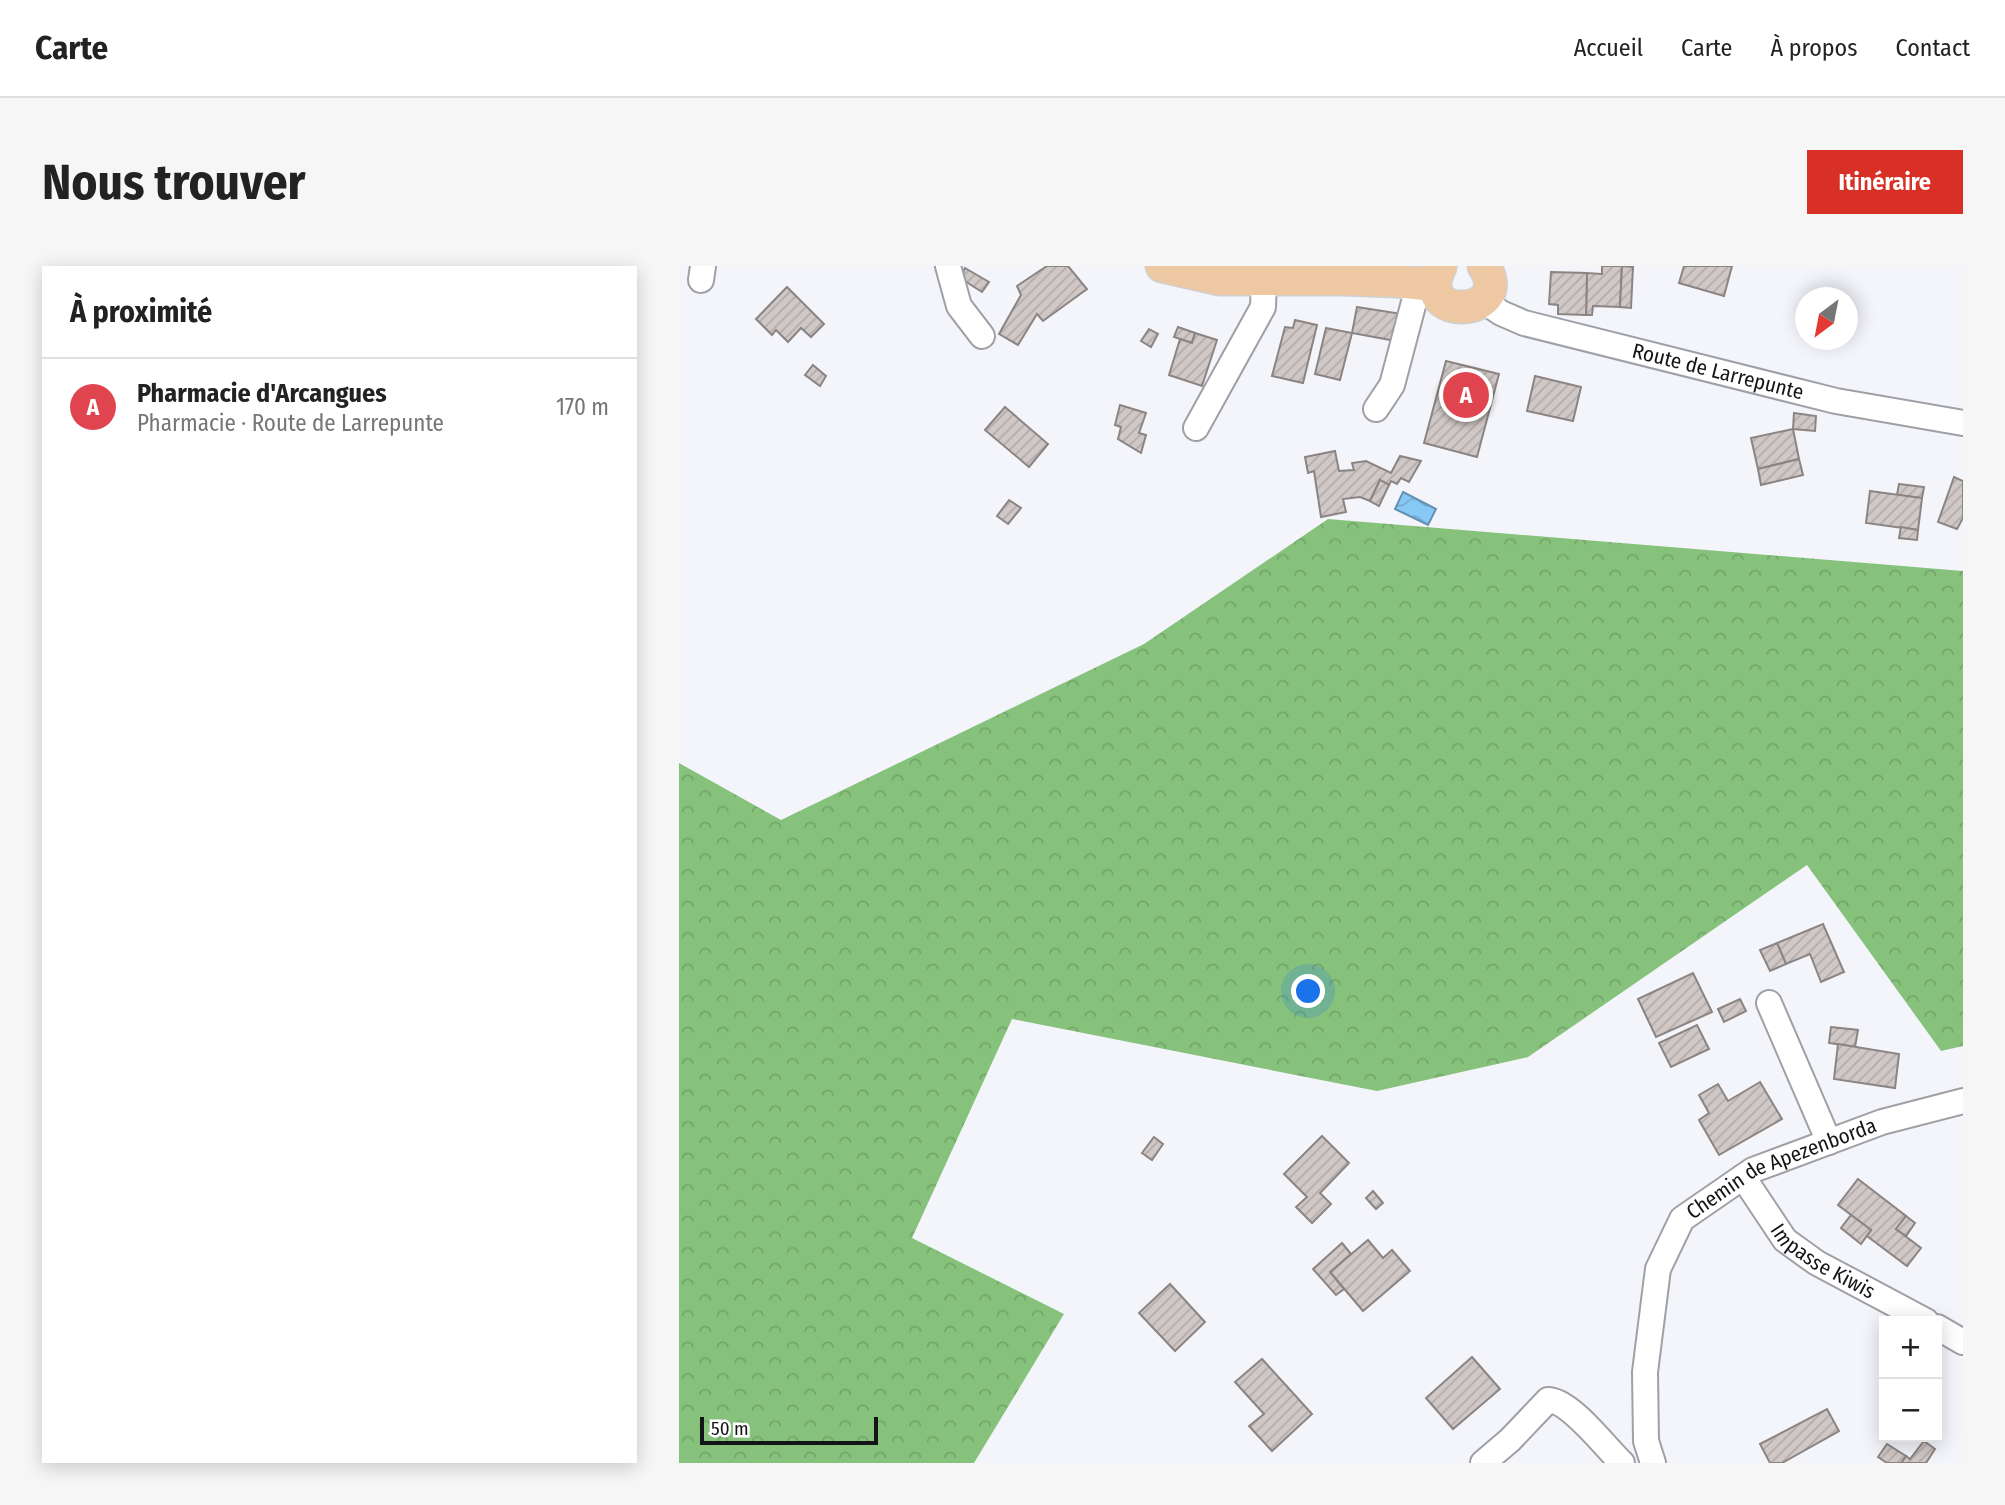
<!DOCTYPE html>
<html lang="fr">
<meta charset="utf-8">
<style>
body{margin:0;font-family:"Fira Sans Condensed",sans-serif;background:#f6f6f6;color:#222}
.controls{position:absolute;right:21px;bottom:21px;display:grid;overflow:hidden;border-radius:0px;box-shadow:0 4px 18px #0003}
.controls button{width:63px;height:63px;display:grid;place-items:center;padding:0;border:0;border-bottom:2px solid #e0e0e0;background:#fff;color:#222;font:35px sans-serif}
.compass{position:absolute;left:1116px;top:21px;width:63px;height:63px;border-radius:50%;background:#fff;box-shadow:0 4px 18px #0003;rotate:212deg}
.scale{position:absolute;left:21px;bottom:18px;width:178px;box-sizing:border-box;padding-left:7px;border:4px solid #141416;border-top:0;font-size:19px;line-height:24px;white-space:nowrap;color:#141416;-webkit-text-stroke:5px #fff;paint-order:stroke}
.you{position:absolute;left:630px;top:726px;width:24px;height:24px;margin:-18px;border:5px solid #fff;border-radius:50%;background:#1a73e8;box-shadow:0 0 0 10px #1a73e833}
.badge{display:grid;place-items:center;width:46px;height:46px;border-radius:50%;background:#d93025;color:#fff;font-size:23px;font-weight:700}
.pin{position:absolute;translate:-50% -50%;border:4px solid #fff;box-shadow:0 2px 7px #0006}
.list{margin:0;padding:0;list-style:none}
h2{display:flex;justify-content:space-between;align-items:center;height:91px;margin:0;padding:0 28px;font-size:30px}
h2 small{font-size:23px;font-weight:400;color:#767676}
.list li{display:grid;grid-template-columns:46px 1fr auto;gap:21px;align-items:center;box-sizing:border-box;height:98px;padding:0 28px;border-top:2px solid #e0e0e0}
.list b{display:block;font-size:26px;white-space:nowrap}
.list p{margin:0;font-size:23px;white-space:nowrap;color:#767676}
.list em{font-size:23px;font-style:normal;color:#767676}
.map{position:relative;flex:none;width:1284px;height:1197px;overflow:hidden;border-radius:0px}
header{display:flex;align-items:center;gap:42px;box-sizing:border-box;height:98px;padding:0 35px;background:#fff;border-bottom:2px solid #e0e0e0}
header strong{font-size:33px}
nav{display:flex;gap:38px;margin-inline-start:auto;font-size:24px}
.intro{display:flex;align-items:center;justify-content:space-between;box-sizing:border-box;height:168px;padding:0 42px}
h1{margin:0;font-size:49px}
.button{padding:18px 32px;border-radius:0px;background:#d93025;color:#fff;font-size:24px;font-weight:700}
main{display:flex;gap:42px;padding:0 42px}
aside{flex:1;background:#fff;border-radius:0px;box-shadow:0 4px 18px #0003}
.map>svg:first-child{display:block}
.forest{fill:url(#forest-crowns)}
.water{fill:url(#water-waves);stroke:#6592b3;stroke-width:2}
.building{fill:url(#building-hatch);stroke:#8b8482;stroke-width:2}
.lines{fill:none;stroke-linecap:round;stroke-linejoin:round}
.minor-casing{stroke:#9fa0a6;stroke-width:28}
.major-casing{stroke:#d0d0d0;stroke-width:35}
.minor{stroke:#fff;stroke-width:24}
.major{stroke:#edc8a2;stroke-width:32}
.labels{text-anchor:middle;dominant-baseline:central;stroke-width:5;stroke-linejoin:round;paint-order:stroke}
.street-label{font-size:21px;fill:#141416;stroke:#fff}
</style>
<header>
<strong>Carte</strong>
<nav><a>Accueil</a><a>Carte</a><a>À propos</a><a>Contact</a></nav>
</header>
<div class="intro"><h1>Nous trouver</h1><a class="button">Itinéraire</a></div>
<main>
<aside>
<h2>À proximité<small></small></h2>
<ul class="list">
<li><span class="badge" style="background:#e0444e">A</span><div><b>Pharmacie d'Arcangues</b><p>Pharmacie · Route de Larrepunte</p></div><em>170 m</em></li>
</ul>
</aside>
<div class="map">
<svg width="1284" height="1197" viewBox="0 0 1284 1197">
<defs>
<pattern id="forest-crowns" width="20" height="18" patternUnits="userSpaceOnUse" patternTransform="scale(1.75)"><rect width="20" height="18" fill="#86c27c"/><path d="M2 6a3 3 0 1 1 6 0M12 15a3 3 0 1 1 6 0" fill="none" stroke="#73a66a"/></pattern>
<pattern id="water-waves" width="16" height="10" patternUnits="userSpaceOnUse" patternTransform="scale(1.75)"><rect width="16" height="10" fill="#88c8f6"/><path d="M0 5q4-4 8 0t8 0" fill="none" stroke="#74abd2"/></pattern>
<pattern id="building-hatch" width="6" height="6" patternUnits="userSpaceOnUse" patternTransform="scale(1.75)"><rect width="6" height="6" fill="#cfc8c6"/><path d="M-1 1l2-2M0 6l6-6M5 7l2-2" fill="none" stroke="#b1aba9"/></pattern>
</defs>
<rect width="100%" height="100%" fill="#f4f5fb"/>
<path class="forest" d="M649,253l635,52v475l-22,5 -134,-186 -279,192 -151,34 -365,-72 -100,219 152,76 -90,149h-295v-700l102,57 363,-176z"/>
<path class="water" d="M724,226l33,17 -8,16 -33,-16z"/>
<g class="building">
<path d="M368,0h21l19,23 -44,32 -6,-7 -19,31 -19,-11 22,-39 -4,-9z"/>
<path d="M923,0h20l-2,41 -27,-1 -1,9h-6l1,-42 15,1z"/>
<path d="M943,0l11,1 -2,41 -11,-1z"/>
<path d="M1005,0h48l-8,30 -45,-13z"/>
<path d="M286,2l24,14 -7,10 -22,-14z"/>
<path d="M872,6l36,1 -1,42 -28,-1v-9l-9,-1z"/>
<path d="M108,21l37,37 -13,13 -10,-9 -13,14 -12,-12 -4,5 -16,-16z"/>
<path d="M678,41l45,7 -6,27 -44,-8z"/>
<path d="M616,54l22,5 -14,58 -31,-7 13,-49 8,1z"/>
<path d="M499,61l17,6 -3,10 -18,-6z"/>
<path d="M647,62l26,5 -12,47 -25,-6z"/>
<path d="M470,63l9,5 -7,13 -10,-6z"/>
<path d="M516,67l22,7 -15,46 -33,-11 11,-36 12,4z"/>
<path d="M767,95l53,13 -22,83 -53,-14z"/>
<path d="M134,99l13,11 -6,10 -15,-11z"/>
<path d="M856,110l46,11 -8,34 -46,-10z"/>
<path d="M441,139l26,8 -7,20 7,2 -5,18 -23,-14 3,-12 -6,-2z"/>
<path d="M326,141l43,37 -19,23 -44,-37z"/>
<path d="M1115,147l22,3 -1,15 -22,-2z"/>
<path d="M1114,163l6,30 -41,10 -7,-31z"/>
<path d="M656,185l4,20 15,-1 -2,-7 14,-2 25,12 9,-17 21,5 -12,21 -8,-4 -4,6 -6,-3 -2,4 -9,-5 -10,21 -10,-4 -17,2 3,13 -25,5 -7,-46 -6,2 -3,-16z"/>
<path d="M1120,193l4,16 -42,10 -3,-16z"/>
<path d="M1275,211l9,4v37l-6,11 -19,-7z"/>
<path d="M701,214l9,5 -10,21 -9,-5z"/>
<path d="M1220,218l25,3 -2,11 -25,-3z"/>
<path d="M1191,225l52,7 -4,32 -52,-7z"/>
<path d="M330,234l12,8 -13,16 -11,-8z"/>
<path d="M1222,261l17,3 -1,10 -18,-2z"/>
<path d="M1144,658l21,48 -23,10 -11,-28 -24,10 -9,-21z"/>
<path d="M1098,677l9,21 -16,7 -10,-21z"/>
<path d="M1014,707l19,39 -56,25 -18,-38z"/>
<path d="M1061,733l6,12 -22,11 -6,-13z"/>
<path d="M1018,759l12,24 -38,18 -12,-24z"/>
<path d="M1152,761l27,3 -3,17 -26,-4z"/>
<path d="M1159,778l61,10 -4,34 -61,-9z"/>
<path d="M1081,816l22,37 -63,36 -20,-35 10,-7 -10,-18 19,-11 10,17z"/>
<path d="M643,870l27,27 -29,30 11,11 -19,19 -16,-16 11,-10 -23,-23z"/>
<path d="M475,871l9,7 -11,16 -10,-7z"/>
<path d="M1179,913l48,37 -10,13 25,19 -14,18 -40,-30 4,-6 -33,-25z"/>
<path d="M694,925l10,12 -7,6 -10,-11z"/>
<path d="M1172,949l20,15 -10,14 -20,-16z"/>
<path d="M1227,950l9,7 -9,13 -10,-7z"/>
<path d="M689,974l15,18 9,-8 18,21 -47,40 -33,-39z"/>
<path d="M663,977l9,11 -21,18 14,17 -8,6 -23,-26z"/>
<path d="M491,1018l35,38 -30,29 -36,-38z"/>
<path d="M793,1091l28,32 -47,40 -27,-31z"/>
<path d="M583,1093l50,55 -40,37 -23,-25 15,-12 -29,-32z"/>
<path d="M1148,1143l12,22 -57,32h-12l-10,-19z"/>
<path d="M1245,1175l11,8 -9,14h-25l5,-7 4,3z"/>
<path d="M1208,1178l19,12 -5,7h-14l-9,-6z"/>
</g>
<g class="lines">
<defs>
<g id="minor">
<path d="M269,0l11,40 23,30"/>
<path d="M22,14l2,-14"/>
<path id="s1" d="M803,34l19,13 23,10 312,78 127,22"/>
<path d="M697,143l16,-24 27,-102"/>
<path d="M517,162l67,-121 1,-28"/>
<path d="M1090,737l60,139"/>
<path id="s2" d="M1064,911l42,63 32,23 109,58"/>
<path d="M1258,1061l26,15"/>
<path d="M804,1197l27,-23 38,-40c22,0 57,47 74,63"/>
<path id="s3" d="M974,1197l-7,-22 -1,-69 13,-103 24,-50 71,-49 129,-48 81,-21"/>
</g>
<g id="major">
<path d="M483,0l57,13h125l52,2 39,4"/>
<path d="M761,1c-29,57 77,50 44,-1"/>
</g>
</defs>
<use href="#minor" class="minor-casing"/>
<use href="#major" class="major-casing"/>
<use href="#minor" class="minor"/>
<use href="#major" class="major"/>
</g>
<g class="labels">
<g class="street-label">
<text stroke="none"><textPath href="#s1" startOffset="248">Route de Larrepunte</textPath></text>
<text stroke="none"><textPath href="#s3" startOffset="364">Chemin de Apezenborda</textPath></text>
<text stroke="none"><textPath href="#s2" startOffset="119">Impasse Kiwis</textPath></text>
</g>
</g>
</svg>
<div class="controls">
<button>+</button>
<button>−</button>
</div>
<svg class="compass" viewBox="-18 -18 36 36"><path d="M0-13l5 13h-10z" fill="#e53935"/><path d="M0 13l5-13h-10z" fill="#767676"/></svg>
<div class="scale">50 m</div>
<div class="you"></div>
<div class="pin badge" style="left:787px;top:129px;background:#e0444e">A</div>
</div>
</main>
